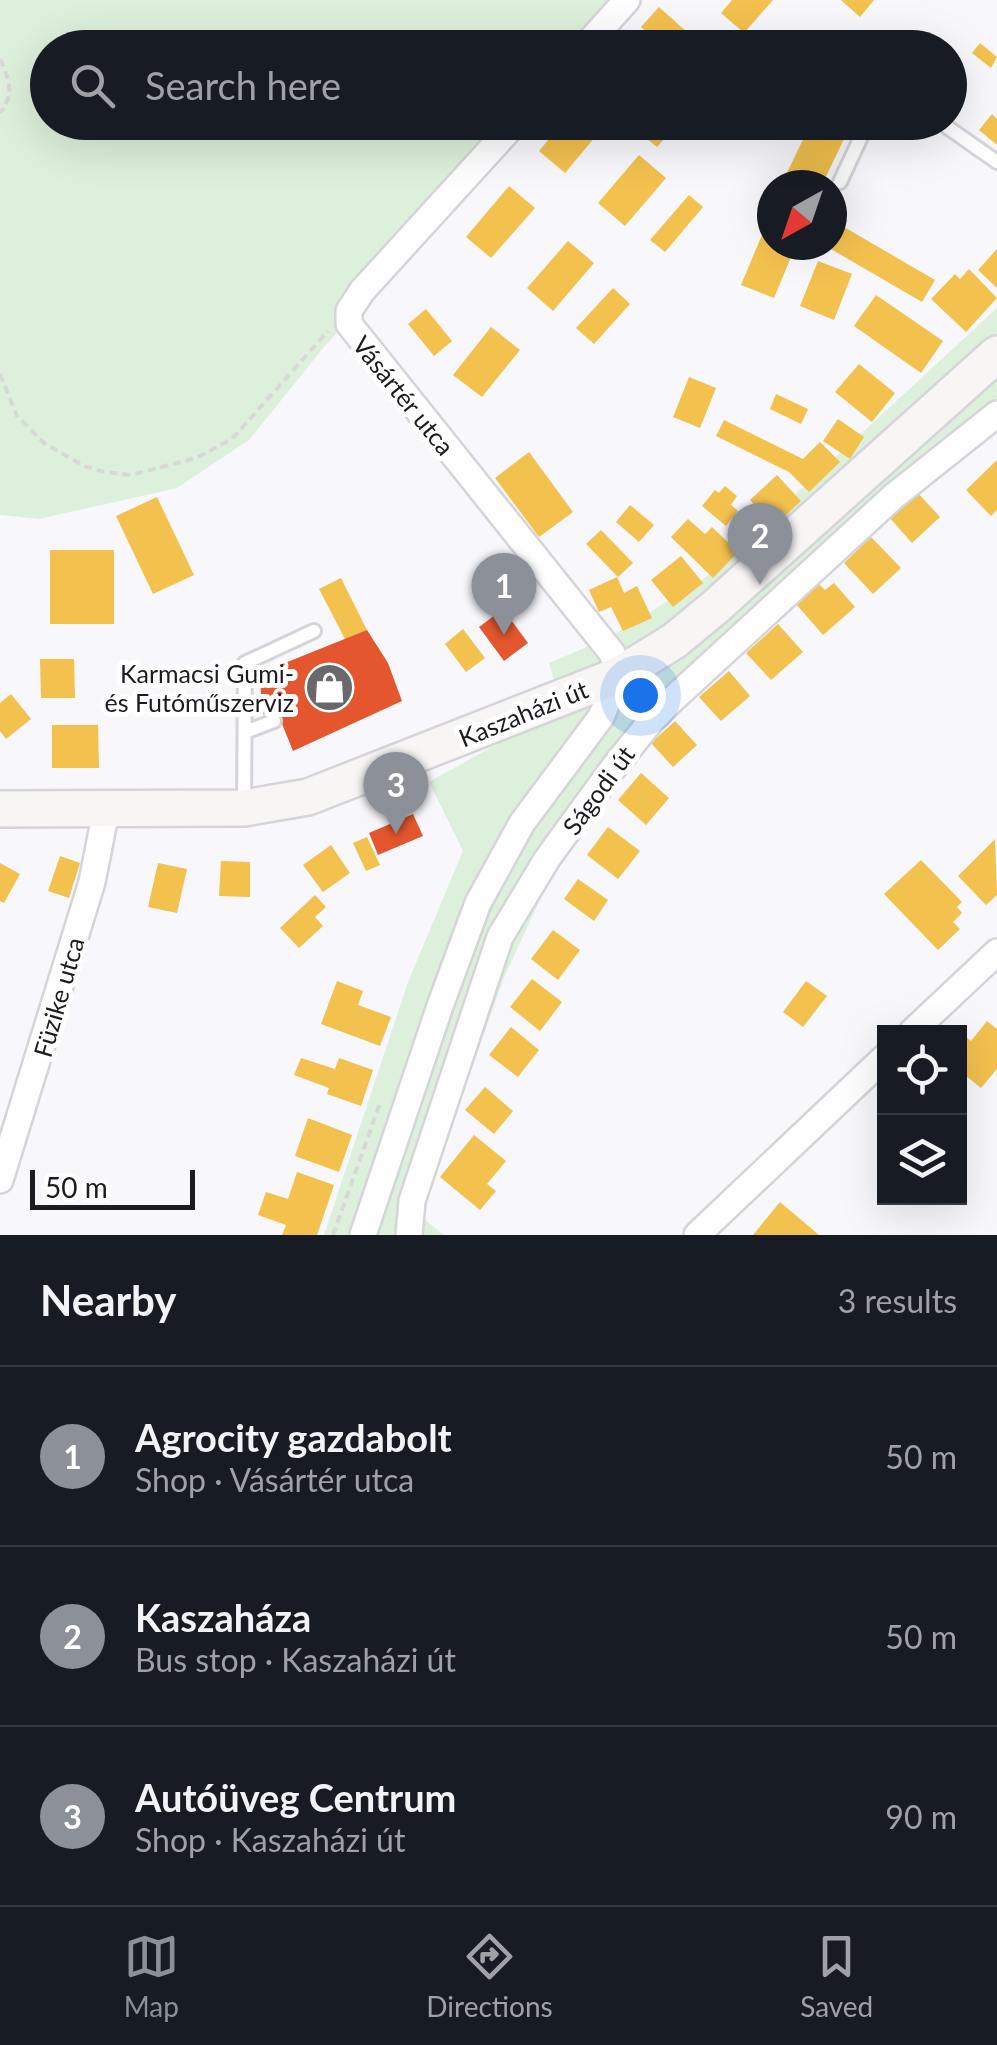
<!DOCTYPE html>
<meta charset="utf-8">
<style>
body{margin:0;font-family:Lato,sans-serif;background:#20242c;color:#f1f3f6}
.controls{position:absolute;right:30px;bottom:30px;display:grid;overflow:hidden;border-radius:0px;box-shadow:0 10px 40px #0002}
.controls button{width:90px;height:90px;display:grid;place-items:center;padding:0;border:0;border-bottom:2px solid #363941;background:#171b24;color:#f1f3f6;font:50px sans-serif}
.compass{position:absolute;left:757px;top:170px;width:90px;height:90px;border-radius:50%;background:#171b24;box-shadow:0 10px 40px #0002;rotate:220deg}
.scale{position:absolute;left:30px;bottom:25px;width:165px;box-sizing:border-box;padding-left:10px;border:5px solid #1c1b20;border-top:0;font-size:28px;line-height:35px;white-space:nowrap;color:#1c1b20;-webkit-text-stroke:8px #fff;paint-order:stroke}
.you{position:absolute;left:640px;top:695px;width:35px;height:35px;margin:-25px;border:8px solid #fff;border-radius:50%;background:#1a73e8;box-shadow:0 0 0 15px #1a73e833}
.badge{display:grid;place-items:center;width:65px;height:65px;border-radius:50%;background:#8c9099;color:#fff;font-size:32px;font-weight:700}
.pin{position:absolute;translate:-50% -82px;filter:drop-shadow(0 2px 5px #0008)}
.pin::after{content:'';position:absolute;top:52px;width:35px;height:30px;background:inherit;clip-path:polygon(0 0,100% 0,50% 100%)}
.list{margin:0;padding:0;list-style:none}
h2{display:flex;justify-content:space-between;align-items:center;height:130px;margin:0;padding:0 40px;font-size:42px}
h2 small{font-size:32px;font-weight:400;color:#9ea1a6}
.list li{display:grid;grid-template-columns:65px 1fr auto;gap:30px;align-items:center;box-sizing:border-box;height:180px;padding:0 40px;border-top:2px solid #363941}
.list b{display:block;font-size:38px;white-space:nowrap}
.list p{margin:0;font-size:32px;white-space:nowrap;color:#9ea1a6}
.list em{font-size:32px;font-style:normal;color:#9ea1a6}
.icon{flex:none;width:55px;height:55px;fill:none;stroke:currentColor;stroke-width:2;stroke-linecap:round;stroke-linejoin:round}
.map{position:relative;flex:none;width:997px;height:1235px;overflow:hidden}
.search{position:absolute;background:#171b24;box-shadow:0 10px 40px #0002;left:30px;right:30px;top:30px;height:110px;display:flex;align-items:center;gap:25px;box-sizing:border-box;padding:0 35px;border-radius:55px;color:#9ea1a6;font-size:38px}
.sheet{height:670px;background:#171b24}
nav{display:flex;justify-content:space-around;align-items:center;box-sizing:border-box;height:140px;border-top:2px solid #363941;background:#171b24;font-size:28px;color:#9ea1a6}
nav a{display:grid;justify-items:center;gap:5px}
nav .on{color:#8c9099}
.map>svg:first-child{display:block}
.green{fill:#ddf0db}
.homes{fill:#f2c14e}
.shops{fill:#e4572e}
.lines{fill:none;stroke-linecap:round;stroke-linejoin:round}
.lane-casing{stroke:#d5d5d9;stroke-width:18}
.street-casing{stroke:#d5d5d9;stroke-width:30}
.secondary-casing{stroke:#d5d5d9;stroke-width:40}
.path{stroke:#d8d8d9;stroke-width:4;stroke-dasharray:8 5;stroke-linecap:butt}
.lane{stroke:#fefeff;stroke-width:12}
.street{stroke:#fefeff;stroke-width:25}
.secondary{stroke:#f8f5f5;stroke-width:35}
.labels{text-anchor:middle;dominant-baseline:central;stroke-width:10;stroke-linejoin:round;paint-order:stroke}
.street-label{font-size:25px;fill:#1c1b20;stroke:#fff}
.poi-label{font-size:25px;fill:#1c1b20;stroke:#fff;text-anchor:end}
</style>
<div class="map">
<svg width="997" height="1235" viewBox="0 0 997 1235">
<rect width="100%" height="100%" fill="#f8f7fc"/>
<g class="green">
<path d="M0,0h633l-42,47 -543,1v74l476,1 -200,224 -75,93 -72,48 -138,31 -39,-4z"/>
<path d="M997,308v95l-308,292 -85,100 -56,87 -45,98 -83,236 24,19h-120l84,-253 55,-131 -34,-69 133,-74 -13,-45 61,-26 96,-60z"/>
</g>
<g class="homes">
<path d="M732,0h41l-29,33 -23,-20z"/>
<path d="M841,0h33l-14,17z"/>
<path d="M659,7l30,27 -12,14h-12l-24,-21z"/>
<path d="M980,43l17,14 -6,11 -19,-15z"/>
<path d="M992,114l5,5v26l-18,-15z"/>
<path d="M563,122l43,2 -41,49 -26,-22z"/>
<path d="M632,122h15l18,16 -8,9 -27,-22z"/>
<path d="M811,123l33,16 -22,46h-41z"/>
<path d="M639,155l27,23 -41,48 -27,-23z"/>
<path d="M509,186l26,22 -44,50 -25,-21z"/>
<path d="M689,195l14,12 -38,45 -15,-12z"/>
<path d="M832,220l103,60 -13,22 -98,-57h8z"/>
<path d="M764,230l8,3v12h24l-22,53 -33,-13z"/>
<path d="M568,241l26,22 -41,48 -26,-23z"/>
<path d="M997,249v39l-19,-18z"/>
<path d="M818,261l34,13 -18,46 -34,-14z"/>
<path d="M969,269l28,29 -31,34 -35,-33 24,-25 5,5z"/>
<path d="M613,288l17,16 -36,40 -18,-16z"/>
<path d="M876,295l67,46 -22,32 -67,-47z"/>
<path d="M426,309l26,32 -18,15 -26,-32z"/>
<path d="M491,327l29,23 -38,47 -29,-22z"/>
<path d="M859,364l36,29 -23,29 -37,-30z"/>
<path d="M689,377l27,11 -16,40 -27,-11z"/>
<path d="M776,394l32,15 -7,15 -31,-15z"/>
<path d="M838,419l26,18 -14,22 -27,-18z"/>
<path d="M724,420l79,39 17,-17 20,20 -31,30 -20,-20 -73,-36z"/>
<path d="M529,452l44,60 -34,25 -44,-59z"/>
<path d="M997,460v50l-6,6 -25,-26z"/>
<path d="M777,475l24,26 -27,25 -24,-26z"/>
<path d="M725,486l12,10 -6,9 7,6 -12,15 -24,-20 13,-16 4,3z"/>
<path d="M917,492l23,25 -28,26 -23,-26z"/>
<path d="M157,497l37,78 -41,19 -37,-78z"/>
<path d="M630,505l24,20 -15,17 -23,-20z"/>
<path d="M688,519l17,15 7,-7 26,25 -25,26 -42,-41z"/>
<path d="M601,530l32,33 -15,14 -32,-33z"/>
<path d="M871,537l30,31 -28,26 -29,-31z"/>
<rect x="50" y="550" width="64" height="74"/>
<path d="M681,556l22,27 -30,24 -22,-27z"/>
<path d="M617,577l7,16 13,-7 15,32 -29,13 -12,-24 -12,5 -10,-22z"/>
<path d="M341,578l26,52 -21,11 -27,-52z"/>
<path d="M834,583l21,24 -32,28 -27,-31 23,-20 6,6z"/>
<path d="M778,624l25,28 -32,28 -25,-27z"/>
<path d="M463,629l22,29 -19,14 -21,-28z"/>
<path d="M40,659h34l1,39h-34z"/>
<path d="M729,671l21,25 -29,25 -22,-24z"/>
<path d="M11,694l20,25 -25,20 -6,-8v-28z"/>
<path d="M675,721l22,24 -24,22 -22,-24z"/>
<path d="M52,725h46l1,43h-47z"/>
<path d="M641,773l28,25 -23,27 -28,-25z"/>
<path d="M608,827l32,24 -22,28 -31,-24z"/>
<path d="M367,837l13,28 -14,6 -13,-28z"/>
<path d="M995,839l2,56 -11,10 -28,-29z"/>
<path d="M331,845l19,28 -27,19 -20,-27z"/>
<path d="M60,856l20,7 -11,35 -21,-7z"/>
<path d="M921,860l41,42 -5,5 5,6 -9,9 7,7 -22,21 -54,-56z"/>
<path d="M221,861l29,1v35l-31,-1z"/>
<path d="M0,863l20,11 -16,29 -4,-2z"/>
<path d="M158,863l29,6 -10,44 -29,-6z"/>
<path d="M578,879l30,21 -14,21 -30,-22z"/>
<path d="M315,895l11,12 -11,10 8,9 -24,22 -19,-20z"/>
<path d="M553,930l27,20 -22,30 -27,-21z"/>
<path d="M532,979l30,23 -22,29 -30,-24z"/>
<path d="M337,981l26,10 -5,14 33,12 -11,29 -59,-22z"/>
<path d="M806,981l21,15 -24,31 -20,-15z"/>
<path d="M987,1021l10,8v40l-16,19 -21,-17v-36l1,-2 10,8z"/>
<path d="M511,1027l28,23 -21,27 -29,-22z"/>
<path d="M301,1058l34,11 4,-11 34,12 -12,36 -34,-12 2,-6 -35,-13z"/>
<path d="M485,1087l28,24 -19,23 -29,-24z"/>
<path d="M308,1118l44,17 -13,37 -44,-16z"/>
<path d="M474,1135l32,26 -19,23 9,7 -16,19 -40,-33z"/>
<path d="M297,1172l37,13 -17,50h-35l4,-10 -28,-10 8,-23 22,7z"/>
<path d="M780,1202l39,33h-66z"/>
</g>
<g class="shops">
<path d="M503,609l25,34 -24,18 -25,-34z"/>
<path d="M367,630l21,33 14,38 -109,50 -17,-42 -14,6 -2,-42z"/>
<path d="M413,814l10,22 -45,19 -9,-22z"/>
</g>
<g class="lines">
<defs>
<g id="lane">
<path d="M940,122l57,40"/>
<path d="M840,182l28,-60"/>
<path d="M245,732l29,-11"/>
<path d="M244,804l1,-141 69,-32"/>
</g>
<g id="street">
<path d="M584,48l43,-48"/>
<path d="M912,1032l85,-80"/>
<path d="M0,1180l92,-298 14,-71"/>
<path d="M363,1235l77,-229 38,-103 44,-80 79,-106 18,-42 -7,-22 -263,-329v-13l13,-20 154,-169"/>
<path d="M409,1235l3,-34 88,-264 47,-78 67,-92 37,-46 22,-22 221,-203 103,-82"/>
<path d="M697,1235l187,-177"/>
</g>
<path id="secondary" d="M0,809l244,-1 64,-11 311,-122 55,-34 39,-32 284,-255"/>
</defs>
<use href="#lane" class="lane-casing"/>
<use href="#street" class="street-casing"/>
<use href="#secondary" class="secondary-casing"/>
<g class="path">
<path d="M0,59c9,20 15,36 0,54"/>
<path d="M0,374l17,42 27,27 40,23 20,6 27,3 65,-17 36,-19 96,-108"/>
<path d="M333,1235l47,-132"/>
</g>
<use href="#lane" class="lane"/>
<use href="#street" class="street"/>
<use href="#secondary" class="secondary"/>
</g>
<defs>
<symbol id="shop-disc" viewBox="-11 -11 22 22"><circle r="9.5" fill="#69686d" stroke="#fff"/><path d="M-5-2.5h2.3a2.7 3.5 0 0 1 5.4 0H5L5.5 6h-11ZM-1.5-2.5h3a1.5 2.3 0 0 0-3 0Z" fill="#fff"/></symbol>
</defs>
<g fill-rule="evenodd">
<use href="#shop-disc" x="302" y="660" width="55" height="55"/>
</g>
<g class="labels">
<g class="street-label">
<text transform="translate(404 395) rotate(51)">Vásártér utca</text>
<text transform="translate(523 713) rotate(-22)">Kaszaházi út</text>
<text transform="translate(598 790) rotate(-54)">Ságodi út</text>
<text transform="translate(58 997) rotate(-74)">Füzike utca</text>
</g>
<g class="poi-label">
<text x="294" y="673">Karmacsi Gumi-<tspan x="294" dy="29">és Futóműszerviz</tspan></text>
</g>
</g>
</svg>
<div class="controls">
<button><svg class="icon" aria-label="locate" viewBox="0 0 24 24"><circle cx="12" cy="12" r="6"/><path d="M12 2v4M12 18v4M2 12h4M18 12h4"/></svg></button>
<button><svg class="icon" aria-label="layers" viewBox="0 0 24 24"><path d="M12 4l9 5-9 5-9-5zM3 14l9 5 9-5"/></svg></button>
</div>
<svg class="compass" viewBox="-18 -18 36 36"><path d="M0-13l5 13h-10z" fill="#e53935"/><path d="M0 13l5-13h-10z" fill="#9ea1a6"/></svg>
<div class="scale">50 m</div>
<div class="you"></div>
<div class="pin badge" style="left:504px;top:635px">1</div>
<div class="pin badge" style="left:760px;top:585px">2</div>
<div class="pin badge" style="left:396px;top:834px">3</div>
<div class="search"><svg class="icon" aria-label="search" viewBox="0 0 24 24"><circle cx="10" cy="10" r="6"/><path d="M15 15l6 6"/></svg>Search here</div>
</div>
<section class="sheet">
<h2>Nearby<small>3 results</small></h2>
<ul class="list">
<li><span class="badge">1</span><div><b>Agrocity gazdabolt</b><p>Shop · Vásártér utca</p></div><em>50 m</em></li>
<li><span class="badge">2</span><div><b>Kaszaháza</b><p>Bus stop · Kaszaházi út</p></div><em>50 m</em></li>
<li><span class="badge">3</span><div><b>Autóüveg Centrum</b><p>Shop · Kaszaházi út</p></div><em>90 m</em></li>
</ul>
</section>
<nav>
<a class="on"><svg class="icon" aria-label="map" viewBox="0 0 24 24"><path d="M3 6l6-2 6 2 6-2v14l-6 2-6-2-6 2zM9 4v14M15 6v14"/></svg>Map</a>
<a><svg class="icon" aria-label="directions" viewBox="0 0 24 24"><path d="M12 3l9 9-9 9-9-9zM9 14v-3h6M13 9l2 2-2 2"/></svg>Directions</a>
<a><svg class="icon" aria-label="saved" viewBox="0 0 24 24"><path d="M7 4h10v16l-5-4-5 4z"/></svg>Saved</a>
</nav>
